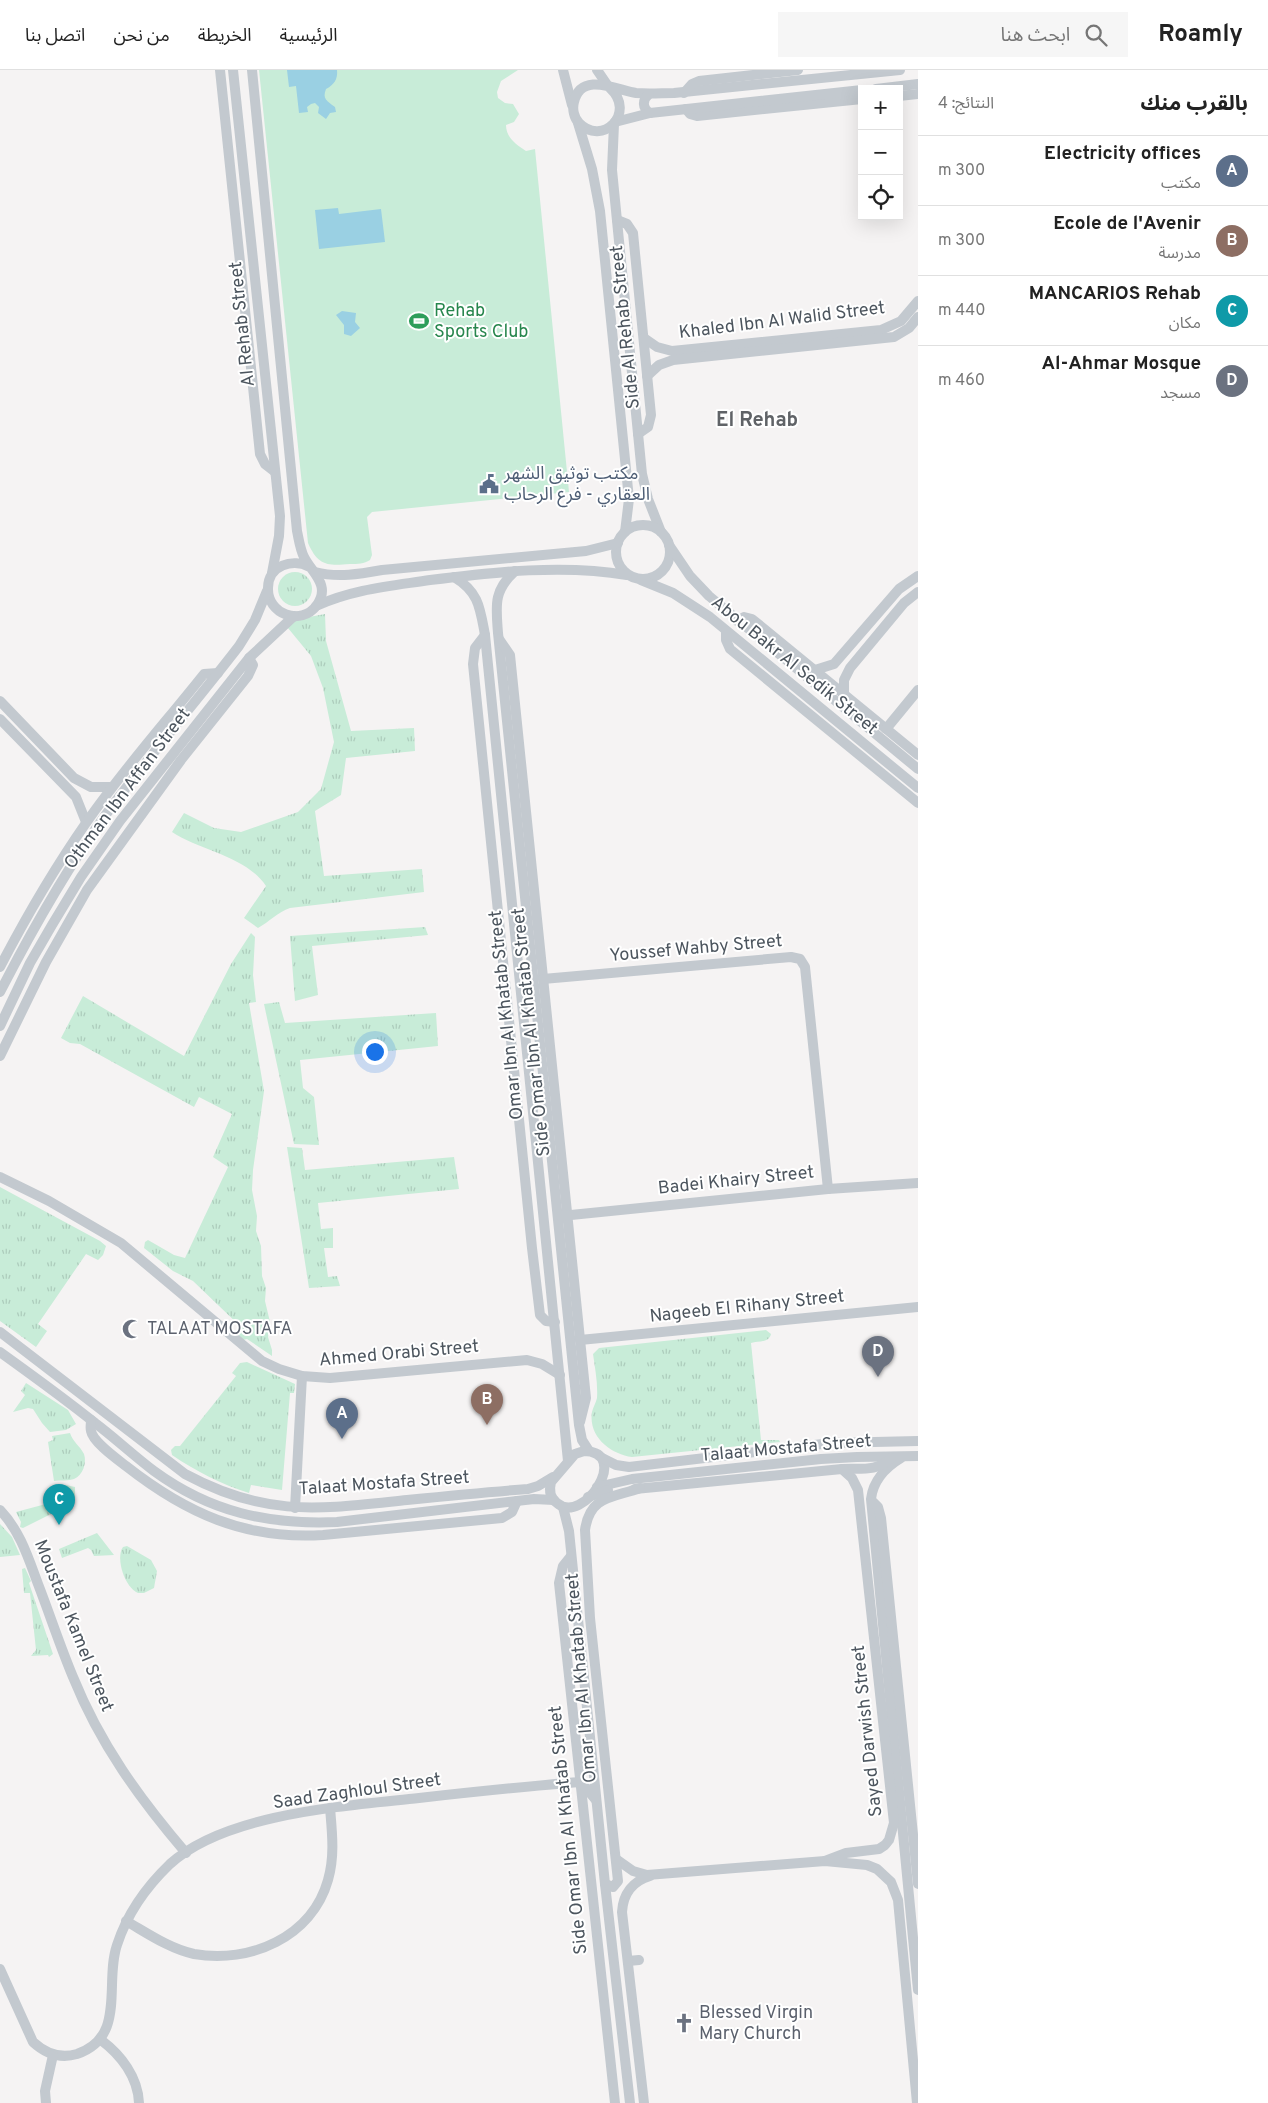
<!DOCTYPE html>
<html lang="ar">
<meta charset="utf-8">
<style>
body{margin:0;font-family:Overpass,"Noto Sans Arabic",sans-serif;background:#f6f6f6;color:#222;direction:rtl}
.controls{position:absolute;right:15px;top:15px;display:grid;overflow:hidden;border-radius:0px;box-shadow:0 5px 20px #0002}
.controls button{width:45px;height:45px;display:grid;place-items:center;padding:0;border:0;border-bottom:1px solid #e0e0e0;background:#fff;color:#222;font:25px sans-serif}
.you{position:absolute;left:374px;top:981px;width:18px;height:18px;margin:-12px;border:4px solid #fff;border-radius:50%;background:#1a73e8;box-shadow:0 0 0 8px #1a73e833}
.badge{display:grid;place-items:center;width:32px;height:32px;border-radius:50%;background:#0b8043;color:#fff;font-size:16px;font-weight:700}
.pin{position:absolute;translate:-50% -41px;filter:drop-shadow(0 1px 2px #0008)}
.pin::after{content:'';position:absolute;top:26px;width:18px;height:15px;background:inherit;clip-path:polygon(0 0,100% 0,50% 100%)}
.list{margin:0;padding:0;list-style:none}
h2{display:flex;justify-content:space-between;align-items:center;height:65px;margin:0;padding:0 20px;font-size:21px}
h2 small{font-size:16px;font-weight:400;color:#767676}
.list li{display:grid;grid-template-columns:32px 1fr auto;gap:15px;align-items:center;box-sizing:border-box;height:70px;padding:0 20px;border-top:1px solid #e0e0e0}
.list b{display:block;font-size:19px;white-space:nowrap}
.list p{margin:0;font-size:16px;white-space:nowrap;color:#767676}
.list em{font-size:16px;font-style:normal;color:#767676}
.icon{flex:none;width:28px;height:28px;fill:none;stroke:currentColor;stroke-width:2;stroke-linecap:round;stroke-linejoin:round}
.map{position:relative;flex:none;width:918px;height:2033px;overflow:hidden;direction:ltr}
header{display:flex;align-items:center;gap:30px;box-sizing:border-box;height:70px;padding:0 25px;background:#fff;border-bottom:1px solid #e0e0e0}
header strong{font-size:24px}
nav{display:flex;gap:28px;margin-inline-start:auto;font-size:18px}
.search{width:350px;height:45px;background:#f6f6f6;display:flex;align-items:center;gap:12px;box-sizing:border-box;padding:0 18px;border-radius:0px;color:#767676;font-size:19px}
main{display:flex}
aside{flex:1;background:#fff}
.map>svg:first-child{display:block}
.grass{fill:#c8ecd8}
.park{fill:url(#park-tufts)}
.water{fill:#9ad0e3}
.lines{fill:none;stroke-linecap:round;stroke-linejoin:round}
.minor{stroke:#c3c9cf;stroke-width:10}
.labels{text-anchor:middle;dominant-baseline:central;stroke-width:4;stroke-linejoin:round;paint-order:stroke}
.leisure-label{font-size:18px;fill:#27864d;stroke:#fff;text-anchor:start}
.street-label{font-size:18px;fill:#4c555e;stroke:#fff}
.service-label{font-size:18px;fill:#4e5e75;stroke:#fff;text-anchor:start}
.worship-label{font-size:18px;fill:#5b616d;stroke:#fff;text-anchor:start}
.quarter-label{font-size:20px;font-weight:bold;fill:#606367;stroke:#fff}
</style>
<header>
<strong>Roamly</strong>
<div class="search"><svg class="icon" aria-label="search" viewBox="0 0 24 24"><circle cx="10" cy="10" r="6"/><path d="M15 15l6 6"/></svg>ابحث هنا</div>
<nav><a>الرئيسية</a><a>الخريطة</a><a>من نحن</a><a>اتصل بنا</a></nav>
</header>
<main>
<aside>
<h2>بالقرب منك<small>النتائج: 4</small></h2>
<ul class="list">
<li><span class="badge" style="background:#5c6f8a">A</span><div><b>Electricity offices</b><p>مكتب</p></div><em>300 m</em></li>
<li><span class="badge" style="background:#8d6e63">B</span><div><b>Ecole de l'Avenir</b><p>مدرسة</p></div><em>300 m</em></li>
<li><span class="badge" style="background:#0f9aa8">C</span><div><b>MANCARIOS Rehab</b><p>مكان</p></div><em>440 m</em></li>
<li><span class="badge" style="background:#6b7280">D</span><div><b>Al-Ahmar Mosque</b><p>مسجد</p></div><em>460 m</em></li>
</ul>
</aside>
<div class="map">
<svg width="918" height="2033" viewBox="0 0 918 2033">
<defs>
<pattern id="park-tufts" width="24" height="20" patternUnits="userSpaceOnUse" patternTransform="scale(1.25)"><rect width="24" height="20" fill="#c8ecd8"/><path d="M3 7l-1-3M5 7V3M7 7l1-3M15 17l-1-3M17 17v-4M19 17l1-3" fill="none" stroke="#adccbc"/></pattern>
</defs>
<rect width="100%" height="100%" fill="#f5f3f3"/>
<path class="grass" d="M259,0h259l-17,11 -4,11 1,6 7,5 8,1 6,10 -5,8 -8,3c0,13 11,20 20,26l9,-2 34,343 -197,20 -5,5 5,38 -2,5c-6,4 -12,4 -20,4 -22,2 -32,2 -42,-21z"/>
<g class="park">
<circle cx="295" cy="519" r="17"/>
<path d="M325,544l1,27 25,90 63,-3 1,23 -69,7 -5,37 -26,16 9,65 98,-7 2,23 -134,16c-12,4 -21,14 -32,20l-14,-10 22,-32c-20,-30 -65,-35 -94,-54l12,-19 30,15 27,4 57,-20 23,-23 13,-47 -11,-54 -12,-32 -28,-34z"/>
<path d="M425,857l3,8 -116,11 6,49 -23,6 -5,-65z"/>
<path d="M251,863l4,4 -2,38 3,27 -7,1 15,88 -11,79 -1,20 5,26 -1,15 5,15 1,30 4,12 -1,13 5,21 -2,15 4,13v6l-25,-17 -4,1 -6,-6 5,-6 -49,-47 -20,-10 -29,-23 1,-6 3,-2 26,15 11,3 43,-91 -15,-10 19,-43 -33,-17 -5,10 -114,-63 -10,-1 -9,-5 22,-42 101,60 47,-92z"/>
<path d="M279,932l6,21 151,-10 2,33 -138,14 3,28 11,9 5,48 -25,-1 -30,-140z"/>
<path d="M287,1077l15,1 3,22 149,-13 5,32 -141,14 3,26 12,-1v20h-9l4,29 9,-1 3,10 -31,2z"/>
<path d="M0,1117l100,54 6,5 -3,9 -5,5 -12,-6 -48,70 9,7 -11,16 -36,-26z"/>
<path d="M766,1260l5,4c-2,9 -13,7 -20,9l10,97h18l1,2 -148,15c-21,-3 -44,-20 -40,-45 1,-5 4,-9 5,-14 1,-14 -2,-30 -4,-44l6,-6z"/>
<path d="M247,1292l48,22 -1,9h-4l-8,97 -31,-5 -2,8c-28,-9 -52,-21 -77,-38l-1,-5 4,-4h5l56,-70 -4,-3 8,-10z"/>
<path d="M26,1313l42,27 8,14 -10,6 -16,2 -8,-9 -9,-14 -5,-1 -15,4 12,-17 -4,-4z"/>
<path d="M70,1363c3,9 10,13 14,21 3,9 -1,21 -10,25 -5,2 -14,1 -20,2l-6,-39 5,-2 -1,-4z"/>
<path d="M66,1415l9,2v13l-2,3 -50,25 -3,-1 1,-5 -5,-10 41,-11c0,-9 -1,-14 9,-16z"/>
<path d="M0,1454l12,13 8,18 -20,2z"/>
<path d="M97,1463l17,22 -20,1 -3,-6 -3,-2 -26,10 -3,-9z"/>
<path d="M127,1476l24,14 6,11 -3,17 -10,5h-6c-13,-5 -23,-35 -15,-46z"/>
<path d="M25,1498l6,13 -2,2 24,71 -4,3 -1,-2 -17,1 5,-6 -6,-57h-6l-2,-24z"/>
</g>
<g class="water">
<path d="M287,0h50c1,9 -3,15 -11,19 -4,10 1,12 9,18l1,5 -6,1 -4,6 -8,-6 1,-6 -4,-4 -4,1 -4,3 1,5 -9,1 -3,-27 -7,1z"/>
<path d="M338,138l1,6 42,-5 4,33 -66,7 -4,-39z"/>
<path d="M342,241l14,2 -1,9 5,6 -9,8 -7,-2v-9l-8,-10z"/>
</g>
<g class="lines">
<g class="minor">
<path d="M220,0l40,384 5,10 9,7"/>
<path d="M233,0l47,446 -1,20 -7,37"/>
<path d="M252,0l45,461c2,9 3,18 7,26 8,16 27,28 13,48 -16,22 -50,9 -49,-17 0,-23 25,-30 42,-21"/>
<path d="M563,0l9,35"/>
<path d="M597,0l11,16"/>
<path d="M610,18c27,25 -8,59 -31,35 -5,-5 -7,-14 -5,-21 7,-31 43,-12 62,-9 13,1 26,0 38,0l226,-23"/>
<path d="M876,19l42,-5"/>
<path d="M684,23l8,-9 7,-3 99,-11"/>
<path d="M649,24c-7,6 -7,14 1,19"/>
<path d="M899,26l19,-2"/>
<path d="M686,39l4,5 7,2 165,-17"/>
<path d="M615,52l35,-9 212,-23"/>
<path d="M578,53l14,46 8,42 29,288 -4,33"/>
<path d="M614,54l-2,46 30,304 6,25 13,33"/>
<path d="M617,150l10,4 6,9 18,182 -3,12 -10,7"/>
<path d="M644,268l13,9 15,4 209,-21 20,-9 17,-20"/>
<path d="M647,306l12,-11 14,-5 221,-23 15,-9 9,-11"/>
<circle cx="643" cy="482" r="27"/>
<path d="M669,475l21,31 19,20 209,173"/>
<path d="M515,501c-22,20 -19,35 -17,62l81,792 3,15 7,11"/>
<path d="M315,502c23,6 45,2 67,-2l204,-19 32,-8"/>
<path d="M454,507c25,15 26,31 31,58l83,826"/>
<path d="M641,510l32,13 37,24 208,171"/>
<path d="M316,536c37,-17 75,-20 114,-26 66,-8 132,-16 197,-5"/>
<path d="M737,551l7,-4 8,2 166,136"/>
<path d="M726,561v9l4,9 188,154"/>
<path d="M485,565l-10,13 -2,16 59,584 8,67 6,6 9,1"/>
<path d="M499,569l11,16 76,743 -6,24"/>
<path d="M815,600l19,-6 65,-75 19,-13"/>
<path d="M844,624v-14l6,-12 54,-65 14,-11"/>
<path d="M0,631l74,77 17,9h21"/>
<path d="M0,649l76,78 10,25"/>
<path d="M886,659l32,-39"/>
<path d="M0,897c26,-50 54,-98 86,-144 36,-52 79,-100 118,-149l14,-1"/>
<path d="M543,909l248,-22 9,2 5,8 23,222"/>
<path d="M0,922c32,-62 66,-123 107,-179 42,-57 89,-111 132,-167l16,-26 12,-29"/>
<path d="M0,956l30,-63 22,-38 29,-48 39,-56 129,-163 45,-42"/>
<path d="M0,986l46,-94 41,-72 94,-130 67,-84 5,-11 -4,-7"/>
<path d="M0,1107l49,24 72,42 141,118 17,8 23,7 28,2 197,-18 15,4 18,11"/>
<path d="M561,1146l267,-27 90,-6"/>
<path d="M0,1262l185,142c82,44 134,35 222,26 40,-4 81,-8 121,-11l10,-3 15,-9"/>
<path d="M580,1270l338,-33"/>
<path d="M0,1282c32,23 64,46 95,71 20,15 39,33 59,48 56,41 114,54 183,51l197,-23 20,1"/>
<path d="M91,1350c0,4 -1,8 0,11 2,11 26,28 35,35 60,47 119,74 197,69l179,-17 10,-6 5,-11"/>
<path d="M584,1381c48,1 -1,75 -27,52 -7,-5 -8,-13 -6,-21l24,-28z"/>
<path d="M602,1388l14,7 13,2 202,-24 87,-2"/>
<path d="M901,1388c-15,9 -28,23 -30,41l47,491"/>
<path d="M597,1417l35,-8 189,-20 36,-2 61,-1"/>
<path d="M635,1419l207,-20c18,-1 35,3 49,-11"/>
<path d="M588,1427l20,-7"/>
<path d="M873,1432l5,5 3,11 37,366"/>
<path d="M563,1437l6,24 36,353 25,219"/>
<path d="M295,1438l7,-132"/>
<path d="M0,1440c20,21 28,47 38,74 12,31 22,62 35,93 27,67 66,121 113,176"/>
<path d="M571,1486l-8,10 -4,17 56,520"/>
<path d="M616,1789l17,12 14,4 178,-14 42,4 10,4 14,13 7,18 19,203"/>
<path d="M825,1791l21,-8 33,-4 6,-4 4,-5 5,-17 -36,-333 -6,-12 -10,-9"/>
<path d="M605,1814l8,3 5,-6 -28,-263 -5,-88c5,-35 28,-32 55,-42"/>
<path d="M126,1851c21,12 44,28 68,33 56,10 118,-17 134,-74 7,-24 4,-48 2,-72"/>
<path d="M628,1891l11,-1"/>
<path d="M0,1899l33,73c13,12 27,17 44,12 50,-17 27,-71 40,-109 10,-31 29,-58 53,-81 56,-51 176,-58 249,-66 54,-6 108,-12 162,-16l15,18"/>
<path d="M101,1970c20,15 37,37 38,63"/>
<path d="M46,2033l-1,-12 8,-36"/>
<path d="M644,2033l-22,-191c1,-18 11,-31 28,-36"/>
</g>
</g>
<defs>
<symbol id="stadium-bare" viewBox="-9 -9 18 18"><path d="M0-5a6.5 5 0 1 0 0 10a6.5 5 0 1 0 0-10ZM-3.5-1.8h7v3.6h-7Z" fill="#2e9e5b" stroke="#fff" stroke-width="2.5" paint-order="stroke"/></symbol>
<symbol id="civic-bare" viewBox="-9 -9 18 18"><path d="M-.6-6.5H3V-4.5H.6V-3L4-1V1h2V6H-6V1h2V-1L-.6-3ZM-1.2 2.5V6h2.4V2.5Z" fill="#5c6f8a" stroke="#fff" stroke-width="2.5" paint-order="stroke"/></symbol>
<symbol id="mosque-bare" viewBox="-9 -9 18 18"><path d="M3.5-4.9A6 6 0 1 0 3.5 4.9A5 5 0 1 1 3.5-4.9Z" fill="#6b7280" stroke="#fff" stroke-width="2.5" paint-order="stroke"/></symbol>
<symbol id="church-bare" viewBox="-9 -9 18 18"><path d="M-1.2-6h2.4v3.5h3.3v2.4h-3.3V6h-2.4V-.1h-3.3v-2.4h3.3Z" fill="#6b7280" stroke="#fff" stroke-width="2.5" paint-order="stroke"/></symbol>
</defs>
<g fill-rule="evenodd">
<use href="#stadium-bare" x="405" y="237" width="28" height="28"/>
<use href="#civic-bare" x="475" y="400" width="28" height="28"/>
<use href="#mosque-bare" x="118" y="1245" width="28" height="28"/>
<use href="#church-bare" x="670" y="1939" width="28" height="28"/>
</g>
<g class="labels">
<g class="leisure-label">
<text x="434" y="241">Rehab<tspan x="434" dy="21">Sports Club</tspan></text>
</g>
<g class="street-label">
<text transform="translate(782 251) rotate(-7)">Khaled Ibn Al Walid Street</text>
<text transform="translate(243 254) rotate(-96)">Al Rehab Street</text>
<text transform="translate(626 257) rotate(-96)">Side Al Rehab Street</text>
<text transform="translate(794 596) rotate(39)">Abou Bakr Al Sedik Street</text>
<text transform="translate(128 719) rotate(-53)">Othman Ibn Affan Street</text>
<text transform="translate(696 879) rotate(-5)">Youssef Wahby Street</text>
<text transform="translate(507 945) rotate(-96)">Omar Ibn Al Khatab Street</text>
<text transform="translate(532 962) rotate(-96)">Side Omar Ibn Al Khatab Street</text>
<text transform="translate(736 1111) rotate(-6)">Badei Khairy Street</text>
<text transform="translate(747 1237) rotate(-6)">Nageeb El Rihany Street</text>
<text transform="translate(399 1284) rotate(-5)">Ahmed Orabi Street</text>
<text transform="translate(786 1379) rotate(-5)">Talaat Mostafa Street</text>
<text transform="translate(384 1414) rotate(-4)">Talaat Mostafa Street</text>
<text transform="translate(73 1556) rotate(68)">Moustafa Kamel Street</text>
<text transform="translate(582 1608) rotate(-95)">Omar Ibn Al Khatab Street</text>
<text transform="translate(868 1661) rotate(-96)">Sayed Darwish Street</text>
<text transform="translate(357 1722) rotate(-8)">Saad Zaghloul Street</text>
<text transform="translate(569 1760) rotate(-96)">Side Omar Ibn Al Khatab Street</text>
</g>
<g class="service-label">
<text x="504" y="404">مكتب توثيق الشهر<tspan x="504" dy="21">العقاري - فرع الرحاب</tspan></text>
</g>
<g class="worship-label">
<text x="147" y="1259">TALAAT MOSTAFA</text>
<text x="699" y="1943">Blessed Virgin<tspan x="699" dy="21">Mary Church</tspan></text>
</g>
<g class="quarter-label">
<text x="757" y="351">El Rehab</text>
</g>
</g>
</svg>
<div class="controls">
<button>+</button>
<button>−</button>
<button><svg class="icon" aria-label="locate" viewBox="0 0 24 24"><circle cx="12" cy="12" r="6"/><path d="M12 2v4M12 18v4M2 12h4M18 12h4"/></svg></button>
</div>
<div class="you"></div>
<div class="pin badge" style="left:342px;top:1369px;background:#5c6f8a">A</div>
<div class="pin badge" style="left:487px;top:1355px;background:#8d6e63">B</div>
<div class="pin badge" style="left:59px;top:1455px;background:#0f9aa8">C</div>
<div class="pin badge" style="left:878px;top:1307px;background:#6b7280">D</div>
</div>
</main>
